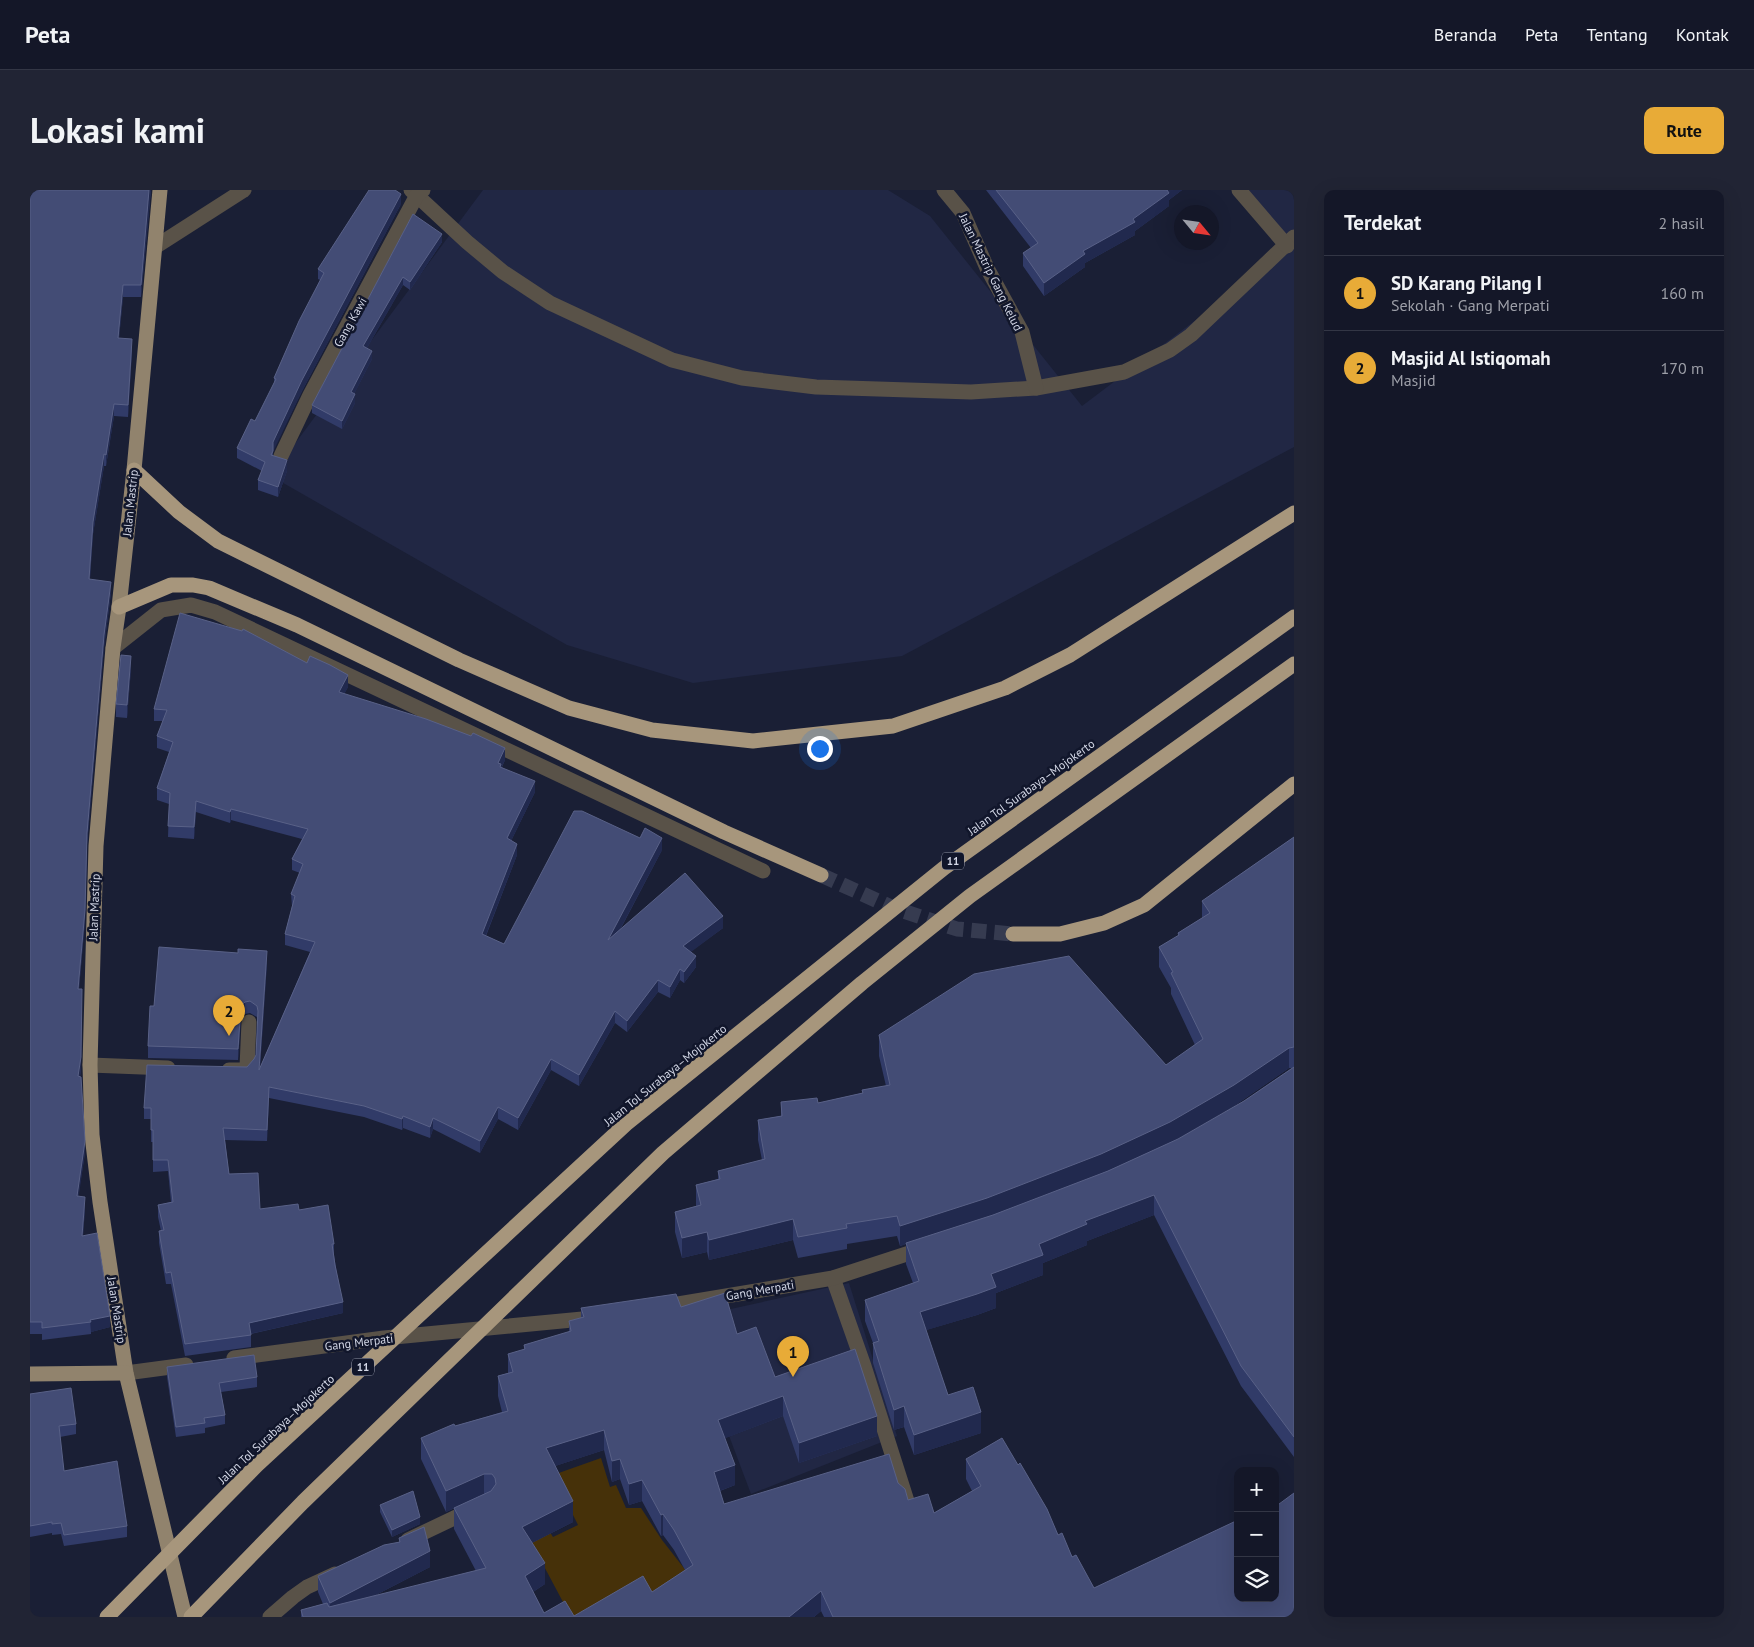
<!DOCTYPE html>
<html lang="id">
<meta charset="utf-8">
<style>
body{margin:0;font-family:"PT Sans",sans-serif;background:#212434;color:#f1f3f6}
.controls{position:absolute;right:15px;bottom:15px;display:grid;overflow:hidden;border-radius:10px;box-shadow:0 5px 20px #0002}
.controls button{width:45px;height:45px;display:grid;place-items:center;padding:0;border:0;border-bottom:1px solid #333645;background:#141728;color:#f1f3f6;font:25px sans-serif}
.compass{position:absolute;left:1144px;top:15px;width:45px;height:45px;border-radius:50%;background:#141728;box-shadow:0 5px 20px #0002;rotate:119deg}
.you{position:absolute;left:789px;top:558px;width:18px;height:18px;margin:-12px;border:4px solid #fff;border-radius:50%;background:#1a73e8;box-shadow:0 0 0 8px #1a73e833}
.badge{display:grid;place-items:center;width:32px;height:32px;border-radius:50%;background:#e8ab37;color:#111;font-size:16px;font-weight:700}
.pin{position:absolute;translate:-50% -41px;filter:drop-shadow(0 1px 2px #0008)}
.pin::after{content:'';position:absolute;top:26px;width:18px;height:15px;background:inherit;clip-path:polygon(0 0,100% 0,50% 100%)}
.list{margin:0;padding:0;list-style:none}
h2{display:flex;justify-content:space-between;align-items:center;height:65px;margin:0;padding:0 20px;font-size:21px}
h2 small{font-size:16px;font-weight:400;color:#9d9fa8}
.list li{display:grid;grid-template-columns:32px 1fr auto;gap:15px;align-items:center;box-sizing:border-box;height:75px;padding:0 20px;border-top:1px solid #333645}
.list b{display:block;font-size:19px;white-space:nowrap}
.list p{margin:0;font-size:16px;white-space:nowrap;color:#9d9fa8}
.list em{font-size:16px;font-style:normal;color:#9d9fa8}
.icon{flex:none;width:28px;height:28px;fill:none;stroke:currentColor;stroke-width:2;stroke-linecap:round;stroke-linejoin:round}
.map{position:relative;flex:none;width:1264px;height:1427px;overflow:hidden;border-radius:10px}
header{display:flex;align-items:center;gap:30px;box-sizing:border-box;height:70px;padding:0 25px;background:#141728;border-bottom:1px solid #333645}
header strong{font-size:24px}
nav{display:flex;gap:28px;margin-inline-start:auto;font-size:18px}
.intro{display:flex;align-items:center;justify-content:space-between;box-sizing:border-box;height:120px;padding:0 30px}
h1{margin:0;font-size:35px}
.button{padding:12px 22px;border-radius:10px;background:#e8ab37;color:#111;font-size:18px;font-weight:700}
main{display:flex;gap:30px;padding:0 30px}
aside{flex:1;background:#141728;border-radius:10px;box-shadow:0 5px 20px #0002}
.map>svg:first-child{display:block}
.built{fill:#212744}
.green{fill:#463109}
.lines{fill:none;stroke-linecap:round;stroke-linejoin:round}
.highway-tunnel{stroke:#363b50;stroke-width:15;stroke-dasharray:15 8;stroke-linecap:butt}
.minor{stroke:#595248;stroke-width:15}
.major{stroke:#91836d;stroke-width:15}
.highway{stroke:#a7967c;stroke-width:15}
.wall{fill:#313b68;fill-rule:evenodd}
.shaded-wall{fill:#21294e}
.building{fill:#434c75;stroke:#596187;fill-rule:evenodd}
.labels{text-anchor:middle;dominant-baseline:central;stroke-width:5;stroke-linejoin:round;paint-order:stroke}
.shield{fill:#11162b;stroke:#999dae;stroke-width:1}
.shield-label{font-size:11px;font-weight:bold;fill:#d3d7e6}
.street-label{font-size:12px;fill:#d3d7e6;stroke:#11162b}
</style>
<header>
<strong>Peta</strong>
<nav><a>Beranda</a><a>Peta</a><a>Tentang</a><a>Kontak</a></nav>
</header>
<div class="intro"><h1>Lokasi kami</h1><a class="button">Rute</a></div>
<main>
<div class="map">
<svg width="1264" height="1427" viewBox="0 0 1264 1427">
<rect width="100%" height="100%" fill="#1a1f35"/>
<g class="built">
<path d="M453,0h405l42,26 152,190 209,-158 -45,-58h48v257l-392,209 -209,27 -126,-38 -296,-169z"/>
<path d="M819,1093l48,153 -146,58 -66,-175z"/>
</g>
<path class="green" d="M571,1268l9,29 6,-2 10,23h15l21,32 32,41 -123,36 -49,-92 17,-10 14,22 25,-12 -25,-50z"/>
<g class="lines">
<path class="highway-tunnel" d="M791,685l70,32 66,22 56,5"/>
<g class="minor">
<path d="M381,0l56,52 36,30 47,31 122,57 70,18 74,9 155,5 65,-4 88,-16 46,-22 21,-15 103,-98"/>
<path d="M914,0l19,23 24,55 35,64 14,56"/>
<path d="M1209,0l48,56"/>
<path d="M125,57l89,-57"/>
<path d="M251,266l29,-61 107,-200 6,-5"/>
<path d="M83,458l48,-38 30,-5 24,7 548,259"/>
<path d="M60,875l78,3"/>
<path d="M199,880h14l4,-3 2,-45"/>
<path d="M803,1088l31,88 43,135"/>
<path d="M630,1117l173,-29 92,-30"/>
<path d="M204,1168l150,-20 209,-20"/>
<path d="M96,1183l60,-8"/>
<path d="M378,1350l65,-31"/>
<path d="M240,1427l23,-20 14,-10 28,-13"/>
</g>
<g class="major">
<path d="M130,0l-26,280 -15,137 -6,41 -17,198 -6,219 2,70 8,67 26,171 59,244"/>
<path d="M0,1184l96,-1"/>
</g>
<g class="highway">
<path d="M104,280l45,42 39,29 241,119 110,48 83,22 101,11 140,-15 112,-38 65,-33 224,-142"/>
<path d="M89,417l52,-22h22l16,3 88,37 427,207 97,43"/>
<path d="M983,744h47l44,-11 40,-18 150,-121"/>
<path d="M77,1427l150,-152 369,-341 318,-256 350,-251"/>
<path d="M161,1427l112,-115 360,-349 199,-170 108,-87 324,-232"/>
</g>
</g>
<g class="wall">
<path d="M0,0h121l-10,107h-18l-4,41 13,13 -4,66 -14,-1 -8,50h-2l-11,68 -3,45 21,14 -7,54 -17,198 -2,76 -6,68 2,80 -1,8 5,76 -7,44 7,12 -2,27 27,91 -19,5v2l-49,6v-6h-12z"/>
<path d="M956,0h196l-13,10v6l-34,25v4l-50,28v4l-41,29 -21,-30v-13l8,-5z"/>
<path d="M371,14l-99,187 -29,59v5l14,16 -9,26 -20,-7v-10l4,-9 -25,-13v-10l18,-27 19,-38v-5l46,-98 -2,-1v-10z"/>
<path d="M383,24l29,28 -32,48 -7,-5 -36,63 5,11 -18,35 1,9 -13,26 -30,-16v-8z"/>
<path d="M101,479l-4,49 -11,-1v-13z"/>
<path d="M318,497l-4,7 161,66 -3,7 33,25 -24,49 6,14 -31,81 18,8 158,-94 -42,80 103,-2 -33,24 6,15 -12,16 -4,-3 -10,18 -12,-6 -31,40 -12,-9 -36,63 -28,-16 -33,60 -20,-11 -18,34 -47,-24 -3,9 -27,-10 -1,2 -38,-13 -95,-19 -2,43 -42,-1 4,34 31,35 39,1 35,34v11l9,58 -92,21v13l-66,9 -14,-72h-5l-7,-41v-12h2l-3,-14v-12l13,-3 -3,-31 -15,1v-30h-2v-23h-7v-11l103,-41 7,-8 2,-4 2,-34 -1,-4 -7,-4 -5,1 -4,3 -3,43 -90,-2v-12l6,-40 113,-43 -7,105 50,-116 -25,-7v-11l7,-28 -1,-12 9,-21 -8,-3v-11l10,-20 -71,-19 -1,3 -34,-11 -2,27 -26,-2 1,-33 -12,-4v-12l12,-36 -12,-4v-12l6,-15h-9v-12z"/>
<path d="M1264,647v620l-53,-71 -87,-171 -67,26v4l-44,18v12l-47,18v15l-19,7 -51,15 22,65 33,38 -67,22 -10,-28 -10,3 -21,-67v-20l-8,-22v-21l48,-17 -7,-19v-20l-6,2 -3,-10 -50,8v5l-49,9 -5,-18 -84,20 -2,-8 -25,6 -7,-26v-20l21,-6v-21l22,-6v-8l44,-11 -4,-20v-20l23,-4v-14l37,1 44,-10v-3l24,-4 -7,-30v-21l287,30 29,-20 -24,-51v-6l-12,-21v-20l19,-11v-3l24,-15v-17zM1259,878h3l-48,33 -66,38 -8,4 64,-37z"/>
<path d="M651,1117l56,27 38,43 102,59 -78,27 -16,-47 -58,22 10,47 -15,6 4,13 174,-21 10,17 26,13 38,-22 -6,-12v-20l92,76 36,53 200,29h-470l-3,-6 -7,6h-513v-7l22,-6 -5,-12v-16l81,-34v-4l31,29 -56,29 102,-25 -22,-42v-21l16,-7 -24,11 -25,-53v-21l34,-12 47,-14 -4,-16v-20l10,-3v-19l16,-4v-5l45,-13v-11l12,-3v-10zM574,1260l8,32 8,-3 9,26 13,-4 19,35 2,-1 11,15 11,20 -33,22 -78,24 -30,-3 -11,-21 12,-8 -13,-41 41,-21 -18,-56z"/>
<path d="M137,1177l90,10v10l-36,5 4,23v9l-20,4v5l-29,4 -9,-60z"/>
<path d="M0,1204l46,30v10l-16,3 4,34 63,55v11l-63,9 -3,-12 -9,1v-2l-22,4z"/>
<path d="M350,1315l40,19 -28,13 -12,-25z"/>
</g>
<g class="shaded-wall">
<path d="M119,0h2l-10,107v-12z"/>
<path d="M1137,0h15l-13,10v6l-34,25v4l-50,28v4l-41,29v-13l39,-32z"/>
<path d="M371,4v10l-99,187 -29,61v-10l29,-62z"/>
<path d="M412,44v8l-32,48v-8z"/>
<path d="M373,87v8l-40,70v-9z"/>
<path d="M93,95v12l-5,53v-12z"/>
<path d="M102,149v12l-4,66v-12z"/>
<path d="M342,161v8l-21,41v-8z"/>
<path d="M325,204v9l-13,26v-8z"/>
<path d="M84,214v12l-8,50v-11z"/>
<path d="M74,264v12l-11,68 -4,56v-11l4,-57z"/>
<path d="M257,270v11l-9,26v-10z"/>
<path d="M81,392v11l-7,54 -17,198 -2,76 -7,79v-11l9,-156 17,-198z"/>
<path d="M101,466v13l-4,49v-13z"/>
<path d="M318,485v12l-9,17v-12z"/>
<path d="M475,558v12l-4,8 -3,-5z"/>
<path d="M505,591v11l-28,57v-11z"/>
<path d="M166,611v11l-2,27v-12z"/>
<path d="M201,619v11l-1,3v-11z"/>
<path d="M632,648v12l-54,102v-12z"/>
<path d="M487,654v11l-35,90v-11z"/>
<path d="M693,726v12l-40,30v-12z"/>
<path d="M237,761v12l-8,119v-12z"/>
<path d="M666,766v11l-12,16v-11z"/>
<path d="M650,779v11l-10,18v-11z"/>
<path d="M628,790v12l-31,40v-11z"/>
<path d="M52,811l-1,68 -3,19v-12z"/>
<path d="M215,812v12l-4,3 -3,43v-11l3,-43z"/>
<path d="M585,821v12l-36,63v-11z"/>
<path d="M1259,858v20l-55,38 -64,37 -69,31 -114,44 -87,28v-20z"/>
<path d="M521,869v11l-33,60v-12z"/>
<path d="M239,897v11l-2,43v-11z"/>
<path d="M468,917v12l-18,34v-12z"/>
<path d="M373,926v12l-1,2v-11z"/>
<path d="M403,928v11l-3,9v-11z"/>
<path d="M55,951v12l-8,55v-12z"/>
<path d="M1124,1005v20l-67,26v4l-44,18v12l-47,18v15l-19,7 -57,17v-20l71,-38 48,-30 46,-23z"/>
<path d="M55,1007v12l-3,39v-12z"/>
<path d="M763,1029v21l-84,20v-20z"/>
<path d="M677,1042v20l-25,6v-20z"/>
<path d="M313,1112v11l-94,21v-11z"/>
<path d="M80,1126v11l-19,5 -1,-12z"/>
<path d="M753,1206v20l-65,25v-21z"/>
<path d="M874,1216v21l-10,3v-20z"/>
<path d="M951,1222v21l-67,22v-20z"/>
<path d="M847,1226v20l-78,27v-20z"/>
<path d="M574,1240v20l-58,19v-21z"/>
<path d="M590,1269v20l-8,3v-21z"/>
<path d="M705,1275v20l-21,8v-21z"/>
<path d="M454,1284v20l-38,18v-21z"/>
<path d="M612,1290v21l-13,4v-21z"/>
<path d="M543,1311v21l-51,26v-21z"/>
<path d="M633,1324v21l-2,1v-21z"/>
<path d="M390,1327v7l-28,13v-7z"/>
<path d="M400,1361v16l-97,50h-3v-14z"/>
<path d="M515,1373v21l-20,13v-21z"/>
<path d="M791,1401v20l-7,6h-25z"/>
</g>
<g class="building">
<path d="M0,0h119l-8,95h-18l-5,53 14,1 -4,66 -14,-1 -8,51 -2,-1 -11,68 -4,57 22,3 -7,53 -17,198 -2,77 -7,79h4l-1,68 -3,19 3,1 4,64 -8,55 8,1 -3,39 15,-3 13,83 -20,4 1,2 -49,6v-6h-12z"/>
<path d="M339,0h26l6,4 -99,186 -29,62v9l-2,4 16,5 -9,27 -20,-7 7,-18 -28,-14 14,-29 4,2 21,-42 -2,-1 25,-57 25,-48 -6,-4z"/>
<path d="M966,0h171l2,3 -36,26 2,3 -52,29 2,3 -41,29 -21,-30 15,-10z"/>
<path d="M383,24l29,20 -32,48 -7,-5 -40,69 9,5 -21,41 4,2 -13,27 -30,-16z"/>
<path d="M150,423l62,18 1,-2 64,34 3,-7 20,9 18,10 -9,17 87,27 45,17 2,-3 32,15 -7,15 3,1 -1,3 35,14 -28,57 10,6 -35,90 22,10 70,-133h8l58,27 5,-10 17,10 -54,102 77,-67 38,43 -40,30 13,10 -12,16 -4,-3 -10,18 -12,-7 -31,41 -12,-10 -36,64 -28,-16 -33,59 -20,-11 -18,34 -47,-23 -3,9 -27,-11 -1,3 -38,-13 -95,-19 -2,43 -44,-2 6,46 29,-1 2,36 38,-5 1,6 29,-5 6,39h-2l3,21 8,37 -94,21 2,12 -66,9 -14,-72 -5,1 -7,-42 5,-1 -6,-25 15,-3 -5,-42h-15v-30h-2v-22h-7l3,-43 100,2 7,-8 2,-4 2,-44 -1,-5 -7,-5 -5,1 -4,4 -3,43 -90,-3 2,-40h4l5,-59 79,6v-4l29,2 -8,119 56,-128 -30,-8 10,-38 -4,-2 12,-30 -11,-5 16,-30 -77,-20 -1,3 -34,-11 -2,26 -26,-1 2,-33 -13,-5 16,-46 -16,-6 10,-26 -13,-1z"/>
<path d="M91,465l10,1 -4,49 -11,-1z"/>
<path d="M1264,647v210l-5,1 -55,37 -64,37 -69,32 -114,44 -87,28 -3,-10 -51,8 1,4 -49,9 -5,-18 -84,21 -2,-8 -25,6 -7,-26 26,-7 -5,-20 24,-6 -2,-8 47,-12 -7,-39 24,-4 -1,-14 36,-4 1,5 45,-10 -1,-3 28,-5 -11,-50 95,-61 95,-18 97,109 37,-26 -32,-66 2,-1 -14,-25 20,-12 -1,-2 32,-20 -8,-12z"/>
<path d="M1264,877v370l-53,-71 -87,-171 -69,26 2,3 -48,20 4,11 -52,19 5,13 -19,7 -57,18 28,83 25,-8 8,25 -67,23 -10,-29 -10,4 -21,-67 6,-2 -14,-41 54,-19 -13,-38 87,-28 115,-44 70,-32 66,-38z"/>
<path d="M695,1103l12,41 19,-7 19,50 80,-28 22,67 -78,27 -16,-47 -65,24 17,45 -21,7 10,32 165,-50 9,29 7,6 3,11 20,-6 6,19 47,-27 -15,-27 36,-21 16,27 2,-2 27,46 11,26 4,-2 10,24 4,-2 18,33 144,-68v78h37v-91l19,-14v124h-461l-12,-26 -32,26h-486l-2,-7 26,-7 2,4 157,-39 -32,-60 37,-17 5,-7 -1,-6 -3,-4h-8l-38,17 -25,-53 33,-14 1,2 53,-15 -10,-35 15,-4 -5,-18 17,-5 -1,-4 47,-14 -2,-10 15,-4 -3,-9 95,-14 5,13zM574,1240l8,31 8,-2 9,25 13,-4 19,35 2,-1 11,16 19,35 -41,27 -9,-16 -69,40 -9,-15 -21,12 -19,-37 20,-13 -23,-36 51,-26 -27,-53z"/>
<path d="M224,1165l3,22 -38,6 6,32 -21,3 1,5 -29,4 -9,-60z"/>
<path d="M41,1198l5,36 -17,2 5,45 53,-10 10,65 -63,9 -3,-12 -9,1v-2l-22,4v-132z"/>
<path d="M383,1301l7,26 -28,13 -12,-25z"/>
<path d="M394,1337l6,24 -100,52 -12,-27 66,-31 16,-3 -1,-4z"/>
</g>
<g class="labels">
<g class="shield">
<rect x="912" y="662.5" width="22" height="17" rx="4"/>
<rect x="322" y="1168.5" width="22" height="17" rx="4"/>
</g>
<g class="shield-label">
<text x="923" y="671">11</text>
<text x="333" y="1177">11</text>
</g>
<g class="street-label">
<text transform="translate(961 82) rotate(64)">Jalan Mastrip Gang Kelud</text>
<text transform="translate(320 132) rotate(-61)">Gang Kawi</text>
<text transform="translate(100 313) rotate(-84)">Jalan Mastrip</text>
<text transform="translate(1001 597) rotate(-36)">Jalan Tol Surabaya–Mojokerto</text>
<text transform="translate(64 717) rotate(-88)">Jalan Mastrip</text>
<text transform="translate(635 885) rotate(-39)">Jalan Tol Surabaya–Mojokerto</text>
<text transform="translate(730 1100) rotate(-10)">Gang Merpati</text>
<text transform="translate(87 1120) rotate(81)">Jalan Mastrip</text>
<text transform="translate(329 1152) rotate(-7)">Gang Merpati</text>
<text transform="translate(246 1239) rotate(-43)">Jalan Tol Surabaya–Mojokerto</text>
</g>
</g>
</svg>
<div class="controls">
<button>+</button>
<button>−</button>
<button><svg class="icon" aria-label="layers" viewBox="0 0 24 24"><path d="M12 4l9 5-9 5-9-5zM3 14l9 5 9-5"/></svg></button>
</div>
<svg class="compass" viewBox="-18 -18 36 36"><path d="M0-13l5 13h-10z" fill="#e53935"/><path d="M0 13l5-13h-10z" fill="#9d9fa8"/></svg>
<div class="you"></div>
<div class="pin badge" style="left:763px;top:1187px">1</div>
<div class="pin badge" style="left:199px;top:846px">2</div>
</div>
<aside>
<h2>Terdekat<small>2 hasil</small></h2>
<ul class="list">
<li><span class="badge">1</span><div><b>SD Karang Pilang I</b><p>Sekolah · Gang Merpati</p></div><em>160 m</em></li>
<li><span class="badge">2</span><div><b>Masjid Al Istiqomah</b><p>Masjid</p></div><em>170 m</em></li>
</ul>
</aside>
</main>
